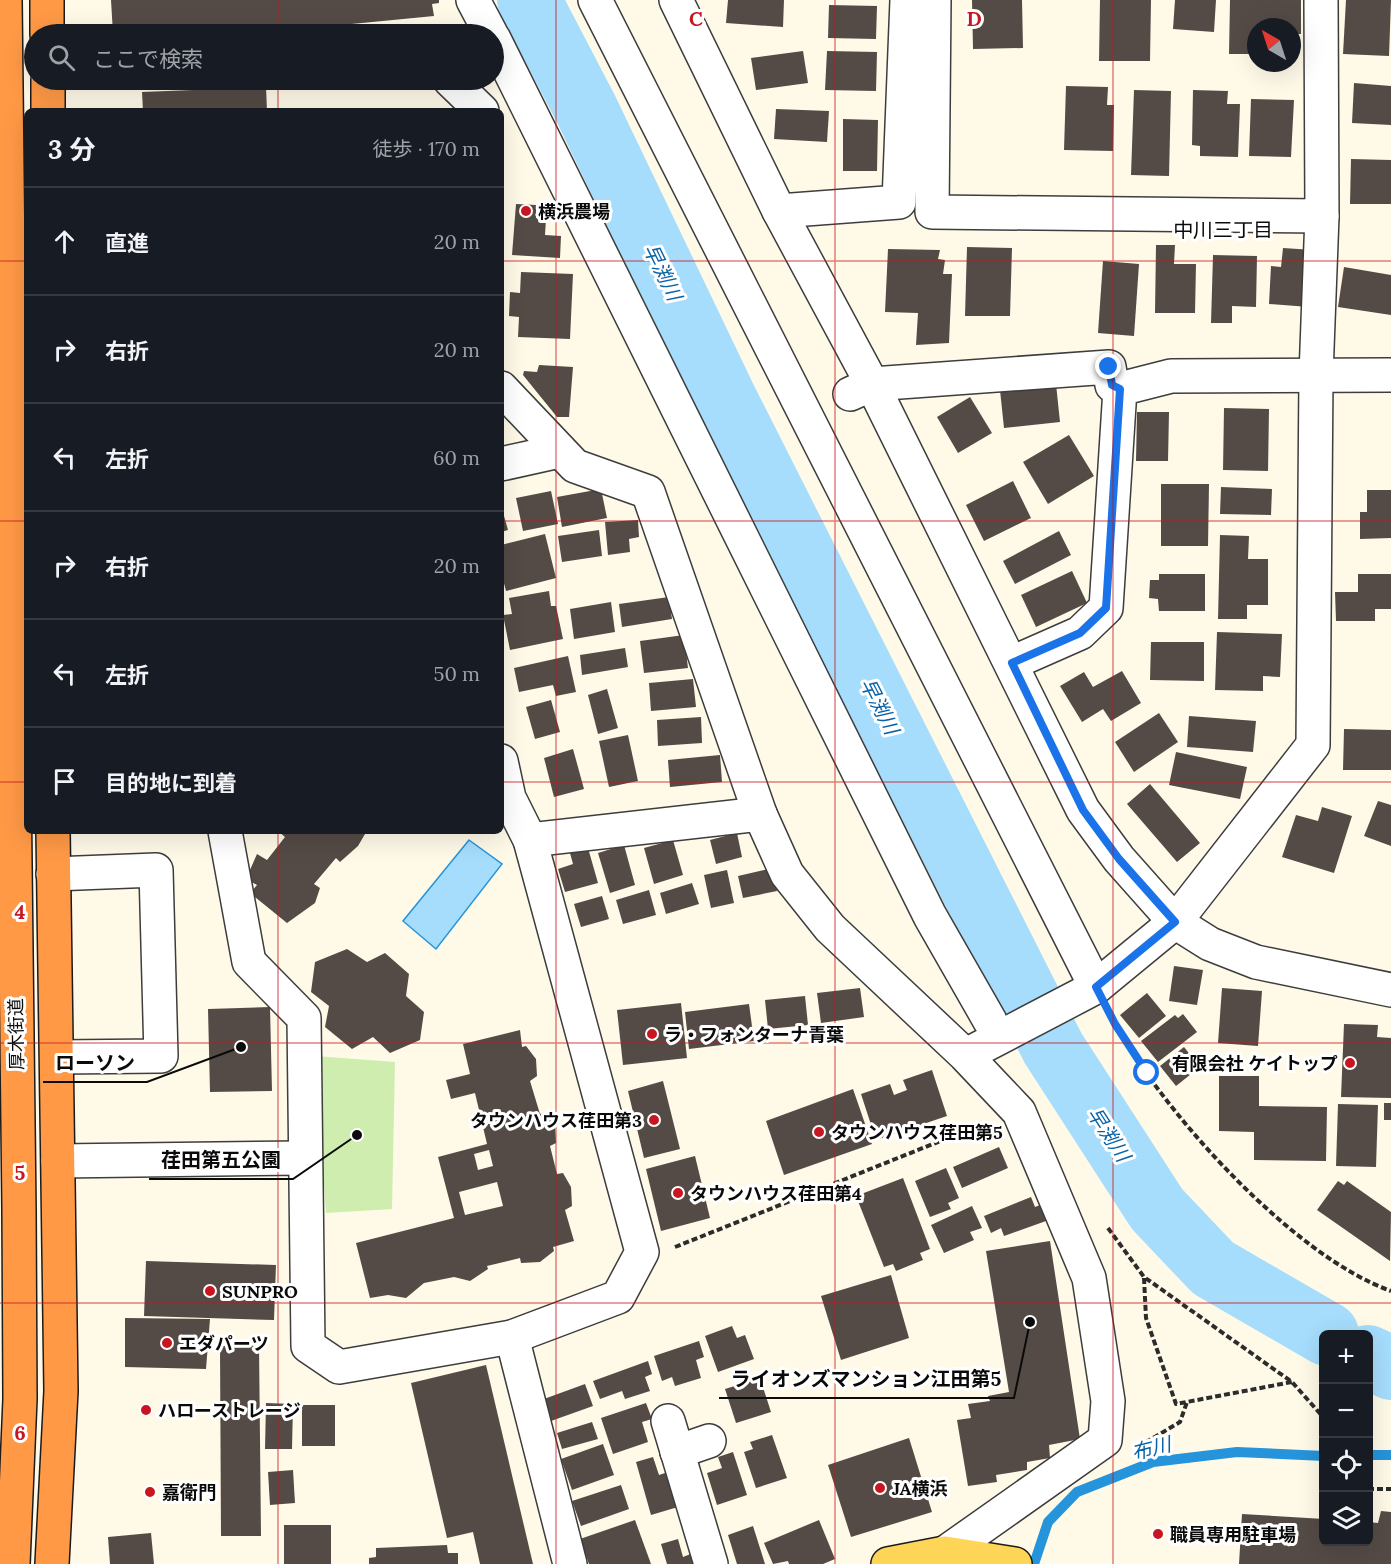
<!DOCTYPE html>
<html lang="ja">
<meta charset="utf-8">
<style>
body{margin:0;font-family:Lora,"Noto Sans JP",serif;background:#242831;color:#f1f3f6}
.controls{position:absolute;right:18px;bottom:18px;display:grid;overflow:hidden;border-radius:9px;box-shadow:0 6px 24px #0002}
.controls button{width:54px;height:54px;display:grid;place-items:center;padding:0;border:0;border-bottom:2px solid #363941;background:#171b24;color:#f1f3f6;font:30px sans-serif}
.compass{position:absolute;left:1247px;top:18px;width:54px;height:54px;border-radius:50%;background:#171b24;box-shadow:0 6px 24px #0002;rotate:321deg}
.stop{position:absolute;width:18px;height:18px;margin:-14px;border:4px solid #1a73e8;border-radius:50%;background:#fff}
.stop.end{background:#1a73e8;border-color:#fff;box-shadow:0 2px 6px #0008}
.list{margin:0;padding:0;list-style:none}
h2{display:flex;justify-content:space-between;align-items:center;height:78px;margin:0;padding:0 24px;font-size:26px}
h2 small{font-size:20px;font-weight:400;color:#9ea1a6}
.list li{display:grid;grid-template-columns:39px 1fr auto;gap:18px;align-items:center;box-sizing:border-box;height:108px;padding:0 24px;border-top:2px solid #363941}
.list b{display:block;font-size:22px;white-space:nowrap}
.list em{font-size:20px;font-style:normal;color:#9ea1a6}
.icon{flex:none;width:33px;height:33px;fill:none;stroke:currentColor;stroke-width:2;stroke-linecap:round;stroke-linejoin:round}
.map{position:relative;flex:none;width:1391px;height:1564px;overflow:hidden}
.search{position:absolute;background:#171b24;box-shadow:0 6px 24px #0002;left:24px;top:24px;width:480px;height:66px;display:flex;align-items:center;gap:15px;box-sizing:border-box;padding:0 21px;border-radius:33px;color:#9ea1a6;font-size:22px}
.panel{position:absolute;background:#171b24;box-shadow:0 6px 24px #0002;left:24px;top:108px;width:480px;height:726px;border-radius:9px}
.map>svg:first-child{display:block}
.green{fill:#cfedae}
.water{fill:#a6ddfc;stroke:#2694da;stroke-width:1.5}
.lines{fill:none;stroke-linecap:round;stroke-linejoin:round}
.stream{stroke:#2694da;stroke-width:10}
.river{stroke:#a6ddfc;stroke-width:64}
.building{fill:#544b46;fill-rule:evenodd}
.minor-casing{stroke:#3d3d3d;stroke-width:36}
.major-casing{stroke:#1b1b1b;stroke-width:36}
.highway-casing{stroke:#1b1b1b;stroke-width:36}
.path{stroke:#2c2c2c;stroke-width:4;stroke-dasharray:6 3;stroke-linecap:butt}
.minor{stroke:#fff;stroke-width:33}
.major{stroke:#ffd558;stroke-width:33}
.highway{stroke:#ff9946;stroke-width:33}
.route{stroke:#1a73e8;stroke-width:8}
.grid{fill:none;stroke:#c7161f;stroke-width:1.5;stroke-opacity:0.55}
.poi-dot{fill:#c7161f;stroke:#fff;stroke-width:2}
.labels{text-anchor:middle;dominant-baseline:central;stroke-width:6;stroke-linejoin:round;paint-order:stroke}
.poi-label{font-size:18px;font-weight:bold;fill:#0a0a0a;stroke:#fff;text-anchor:start}
.street-label{font-size:18px;fill:#0a0a0a;stroke:#fff}
.neighbourhood-label{font-size:20px;fill:#0a0a0a;stroke:#fff}
.water-label{font-size:20px;font-style:italic;fill:#0963a7;stroke:#fff}
.grid-label{font-size:20px;text-anchor:middle;font-weight:bold;fill:#c7161f;stroke:#fff;stroke-width:6;stroke-linejoin:round;paint-order:stroke}
.leader{fill:none;stroke:#0a0a0a;stroke-width:2}
.callout-dot{fill:#0a0a0a;stroke:#fff;stroke-width:2}
.callout-label{font-size:20px;text-anchor:middle;font-weight:bold;fill:#0a0a0a;stroke:#fff;stroke-width:6;stroke-linejoin:round;paint-order:stroke}
</style>
<div class="map">
<svg width="1391" height="1564" viewBox="0 0 1391 1564">
<rect width="100%" height="100%" fill="#fffae8"/>
<path class="green" d="M315,1056l80,6 -3,147 -66,4z"/>
<path class="water" d="M469,840l33,24 -66,85 -33,-28z"/>
<g class="lines">
<g class="stream">
<path d="M1368,1455h23"/>
<path d="M1034,1564l14,-42 29,-30 76,-30 84,-10 87,4"/>
</g>
<g class="river">
<path d="M529,0l57,109 139,290 328,649 104,161 56,59 114,66"/>
<path d="M1368,1357l23,11"/>
</g>
</g>
<g class="building">
<path d="M111,0h328v3l-7,1 2,12 -185,18h-136z"/>
<path d="M728,0h56l-1,27 -57,-4z"/>
<path d="M972,0h50l1,48 -50,1z"/>
<path d="M1100,0h51l-1,61h-51z"/>
<path d="M1175,0h41l-2,32 -41,-3z"/>
<path d="M1230,0h71v34h-9v-7h-36l-3,27h-24z"/>
<path d="M1346,0h45l-2,56 -46,-2z"/>
<path d="M829,5l48,1 -1,33 -48,-1z"/>
<path d="M803,51l5,32 -52,7 -5,-32z"/>
<path d="M827,51l50,1 -1,39 -51,-1z"/>
<path d="M1354,83l37,3v39l-39,-2z"/>
<path d="M1066,86l42,1 -1,18h7l-1,46 -49,-1z"/>
<path d="M266,87l1,24h-124l-1,-19z"/>
<path d="M1134,90l37,1 -2,85 -38,-1z"/>
<path d="M1193,90l35,1 -1,13h13l-2,53 -38,-1v-10l-8,-1z"/>
<path d="M1251,99l43,1 -3,57 -42,-1z"/>
<path d="M776,109l53,2 -2,31 -53,-3z"/>
<path d="M843,119l35,1 -1,51h-34z"/>
<path d="M1351,159l40,1v44h-41z"/>
<path d="M516,204l20,1v13l10,1 -1,16 16,1 -1,22 -48,-3z"/>
<path d="M1156,245h19l-1,19h22l-1,49h-40z"/>
<path d="M967,247l45,1 -2,68h-45z"/>
<path d="M1283,248l30,2 -4,57 -40,-3 2,-38 10,1z"/>
<path d="M888,249l52,1 -2,9 7,1 -2,14h9l-3,69 -33,2 2,-32 -33,-1z"/>
<path d="M1213,255l44,1 -1,51 -24,-1v17h-21z"/>
<path d="M1103,261l36,3 -5,72 -36,-3z"/>
<path d="M1344,267l47,8v40l-53,-8z"/>
<path d="M521,272l52,2 -3,65 -52,-2 1,-20 -10,-1 1,-24 10,1z"/>
<path d="M539,365l34,2 -4,50h-12l-34,-42 1,-4 13,1z"/>
<path d="M1056,384l4,38 -56,6 -4,-38z"/>
<path d="M970,397l22,36 -34,20 -21,-36z"/>
<path d="M1224,408l45,1 -1,62 -45,-1z"/>
<path d="M1137,412h32l-1,49h-32z"/>
<path d="M1069,435l25,41 -46,28 -25,-42z"/>
<path d="M1013,481l18,37 -47,23 -18,-36z"/>
<path d="M1161,484h48l-1,62h-47z"/>
<path d="M1221,487l51,2 -1,26 -51,-1z"/>
<path d="M601,489l6,29 -45,9 -5,-30z"/>
<path d="M1367,490h24v48l-31,1v-27h7z"/>
<path d="M551,491l7,33 -35,7 -7,-33z"/>
<path d="M502,509l6,21 -7,2v-22z"/>
<path d="M638,520l1,17 -10,2 1,13 -22,3 -3,-33z"/>
<path d="M599,530l3,26 -40,6 -4,-26z"/>
<path d="M1059,531l12,24 -56,29 -12,-23z"/>
<path d="M545,534l11,44 -50,13 -5,-19v-27z"/>
<path d="M1220,535l29,1 -1,23h20v46h-21v14h-29z"/>
<path d="M1072,571l15,32 -51,24 -15,-32z"/>
<path d="M1159,574h46v37h-46l-1,-12 -9,-1 1,-18h9z"/>
<path d="M1358,574h33v35h-16v12h-39l-1,-29h23z"/>
<path d="M549,591l2,15h5l7,33 -53,11 -7,-35 9,-1 -3,-16z"/>
<path d="M669,597l3,22 -50,8 -3,-23z"/>
<path d="M611,602l4,30 -41,7 -4,-30z"/>
<path d="M1217,632l65,2 -2,43 -17,-1v15l-48,-1z"/>
<path d="M684,635l4,33 -44,5 -4,-32z"/>
<path d="M1151,642h53v39l-54,-1z"/>
<path d="M625,648l3,19 -46,8 -2,-20z"/>
<path d="M568,656l8,36 -20,4 -3,-11 -34,7 -5,-24z"/>
<path d="M1122,671l19,32 -30,18 -8,-12 -21,13 -22,-36 24,-14 9,15z"/>
<path d="M693,679l3,28 -45,4 -2,-28z"/>
<path d="M607,689l11,39 -20,6 -10,-39z"/>
<path d="M551,700l9,32 -25,7 -9,-32z"/>
<path d="M1159,713l19,29 -44,30 -19,-30z"/>
<path d="M1189,716l67,5 -3,31 -66,-5z"/>
<path d="M701,717l1,26 -44,3 -1,-26z"/>
<path d="M1344,729l47,1v40h-48z"/>
<path d="M628,735l10,46 -29,6 -10,-46z"/>
<path d="M573,749l11,40 -30,8 -10,-39z"/>
<path d="M1176,752l71,15 -7,32 -71,-14z"/>
<path d="M720,755l2,27 -52,5 -2,-27z"/>
<path d="M1150,784l50,59 -23,19 -50,-58z"/>
<path d="M1378,801l13,4v41l-27,-10z"/>
<path d="M1322,807l30,9 -18,57 -52,-16 14,-42 22,6z"/>
<path d="M278,831h83l4,3 -7,12 -18,16 -4,-4 -22,26 6,4 -5,15 -28,20 -37,-30 7,-8 -11,-6 11,-25 10,6 18,-23z"/>
<path d="M737,833l5,24 -26,7 -6,-24z"/>
<path d="M673,840l10,35 -29,9 -10,-36z"/>
<path d="M624,845l11,40 -25,8 -12,-40z"/>
<path d="M588,848l10,35 -33,9 -7,-23 15,-5 -3,-11z"/>
<path d="M773,868l4,23 -34,7 -5,-22z"/>
<path d="M727,870l7,33 -23,5 -7,-33z"/>
<path d="M692,883l7,21 -33,10 -6,-21z"/>
<path d="M649,890l7,25 -33,9 -7,-24z"/>
<path d="M602,896l7,23 -28,8 -7,-23z"/>
<path d="M347,949l20,13 18,-9 24,21 -3,22 18,16 -4,28 -30,13 -17,-16 -21,12 -27,-22 4,-21 -18,-14 4,-30z"/>
<path d="M1174,966l29,4 -6,35 -28,-4z"/>
<path d="M860,988l4,29 -43,6 -4,-30z"/>
<path d="M1222,988l40,3 -4,55 -40,-3z"/>
<path d="M1147,993l19,23 -27,22 -19,-23z"/>
<path d="M805,996l3,29 -40,4 -3,-29z"/>
<path d="M681,1003l6,55 -64,7 -6,-55z"/>
<path d="M749,1004l5,37 -65,8 -4,-37z"/>
<path d="M270,1007l2,84 -62,1 -2,-83z"/>
<path d="M1183,1014l14,18 -39,30 -17,-21 34,-26 3,3z"/>
<path d="M1344,1024l34,1 -1,12 14,1v60l-50,-1z"/>
<path d="M520,1030l2,17 4,-1 10,13 1,17 -7,5 10,33 4,-2 11,14 1,17 -6,3 7,28 6,-1 8,14 1,19 -7,4 9,31 -21,6 1,4 -14,11 -19,1 -1,-5 -33,8 1,3 -18,12 -16,-4 -30,6 -18,15 -18,-3 -18,3 -14,-55 98,-25 -16,-61 49,-13 -12,-51 -24,6 -5,-19 24,-6 -7,-30zM489,1150l4,16 -15,4 -4,-16zM497,1182l6,24 -38,9 -6,-23z"/>
<path d="M1184,1047l16,20 -24,19 -16,-20z"/>
<path d="M932,1070l15,46 -71,24 -15,-46 29,-10 4,11 13,-5 -4,-10z"/>
<path d="M1219,1076h40v30l68,1 -1,54 -72,-1v-28l-35,-1z"/>
<path d="M663,1081l17,68 -36,9 -16,-67z"/>
<path d="M853,1089l19,55 -88,31 -18,-54z"/>
<rect x="1384" y="1103" width="7" height="17"/>
<path d="M1338,1104l40,1 -2,62 -40,-1z"/>
<path d="M999,1147l9,21 -46,20 -9,-21z"/>
<path d="M695,1156l15,62 -49,13 -15,-62z"/>
<path d="M946,1168l13,30 -11,5 3,6 -21,8 -15,-36z"/>
<path d="M903,1178l27,71 -10,4 3,7 -27,11 -3,-7 -9,3 -28,-71z"/>
<path d="M1338,1181l6,4 3,-4 44,31 -1,49 -73,-51z"/>
<path d="M1031,1197l4,10 5,-2 6,16 -42,15 -3,-8 -10,5 -7,-17z"/>
<path d="M972,1206l10,22 -12,4 4,8 -30,13 -13,-28z"/>
<path d="M1050,1241l30,198 -31,6 1,13 -23,4v8l-31,5 1,7 -29,4 -11,-66 14,-2 -3,-14 22,-3 -2,-5 21,-4 -23,-141z"/>
<path d="M146,1261l130,4 -2,55 -130,-4z"/>
<path d="M891,1275l18,63 -68,22 -20,-64z"/>
<path d="M125,1318l85,1 -4,50 -81,-2z"/>
<path d="M732,1326l5,12 8,-3 9,24 -36,13 -13,-36z"/>
<path d="M699,1341l5,16 -8,3 5,18 -26,8 -3,-9 -10,4 -8,-25z"/>
<path d="M259,1345l2,191h-40l-1,-190z"/>
<path d="M648,1361l4,13 -7,3 5,14 -25,8 -3,-8 -22,8 -7,-18z"/>
<path d="M486,1365l47,199h-53l-7,-32 -26,6 -36,-155z"/>
<path d="M760,1378l11,34 -35,11 -11,-34z"/>
<path d="M585,1384l8,22 -42,15 -7,-22z"/>
<path d="M266,1403l27,1 -1,45h-27z"/>
<path d="M646,1403l6,16 -10,3 6,20 -35,12 -12,-36z"/>
<rect x="302" y="1405" width="33" height="41"/>
<path d="M592,1422l6,17 -36,10 -5,-16z"/>
<path d="M772,1435l15,43 -31,10 -12,-36 9,-3 -3,-7z"/>
<path d="M909,1438l23,74 -81,25 -23,-72z"/>
<path d="M603,1444l11,31 -42,15 -11,-31z"/>
<path d="M733,1452l14,43 -30,10 -10,-32 15,-5 -4,-11z"/>
<path d="M653,1457l6,18 9,-3 10,35 -27,8 -15,-53z"/>
<path d="M293,1470l2,33 -25,2 -2,-33z"/>
<path d="M621,1485l8,24 -48,17 -9,-25z"/>
<path d="M1381,1511l10,1v52h-152l3,-50 82,5v23h44v-20l10,1z"/>
<path d="M635,1520l16,44h-62l-9,-25z"/>
<path d="M819,1520l16,39 -12,5h-34l-1,-3 -15,3 -9,-21z"/>
<rect x="284" y="1525" width="47" height="39"/>
<path d="M753,1526l12,38h-28l-9,-29z"/>
<path d="M151,1533l3,31h-44l-2,-27z"/>
<path d="M678,1539l5,18 10,-4 3,11h-29l-6,-20z"/>
<path d="M447,1545l1,8h10v11h-89v-6l7,-1v-9z"/>
</g>
<g class="lines">
<defs>
<g id="minor">
<path d="M473,0l18,34"/>
<path d="M595,0l501,987"/>
<path d="M676,0l103,211 93,173 211,426 36,49 56,63 35,22 46,18 135,28"/>
<path d="M934,0l-2,212 390,4 -1,-216"/>
<path d="M494,39l436,877 60,105"/>
<path d="M450,80l32,31"/>
<path d="M779,211l120,-9 8,-202"/>
<path d="M501,388l74,78 73,26 112,322"/>
<path d="M850,394l22,-10 237,-17 3,18 8,4"/>
<path d="M501,464l59,-13"/>
<path d="M1012,663l68,-30 26,-25 14,-219 51,-13 220,-1"/>
<path d="M225,831l24,131 55,56 4,328 31,21 173,-30 106,-40 24,-45 -112,-412 -21,-42 -8,-37"/>
<path d="M530,840l230,-26 27,60 43,54 135,127 54,57 70,166 19,123 -3,39 -160,113"/>
<path d="M53,874l103,-4 5,186 -103,1"/>
<path d="M972,1052l124,-65 79,-65 138,-177 3,-370 6,-159"/>
<path d="M58,1161l246,-3"/>
<path d="M512,1337l58,227"/>
<path d="M668,1421l43,143"/>
<path d="M677,1452l32,-11"/>
</g>
<path id="major" d="M888,1564l57,-11 70,11"/>
<g id="highway">
<path d="M5,0l14,1209 1,190 -7,165"/>
<path d="M47,0v34"/>
<path d="M48,80v31"/>
<path d="M52,1564l9,-173 -8,-560"/>
</g>
</defs>
<use href="#minor" class="minor-casing"/>
<use href="#major" class="major-casing"/>
<use href="#highway" class="highway-casing"/>
<g class="path">
<path d="M1111,1017c49,92 181,239 280,274"/>
<path d="M1108,1228l36,49 148,105 32,36"/>
<path d="M675,1247l308,-123"/>
<path d="M1144,1278l2,40 30,86 116,-22"/>
<path d="M1138,1447l42,-25 7,-20"/>
<path d="M1368,1489h23"/>
</g>
<use href="#minor" class="minor"/>
<use href="#major" class="major"/>
<use href="#highway" class="highway"/>
</g>
<g class="lines">
<path class="route" d="M1109,367l3,18 8,4 -14,219 -26,25 -68,30 71,147 36,49 56,63 -79,65 19,37 32,49"/>
</g>
<path class="grid" d="M278,0v34M556,0v1564M835,0v1564M1113,0v1564M278,80v31M0,261h27M501,261h890M0,521h27M501,521h890M0,782h27M501,782h890M278,831v733M0,1043h1391M0,1303h1391"/>
<g class="poi-dot">
<circle cx="526" cy="211" r="6"/>
<circle cx="652" cy="1034" r="6"/>
<circle cx="1350" cy="1063" r="6"/>
<circle cx="654" cy="1120" r="6"/>
<circle cx="819" cy="1132" r="6"/>
<circle cx="678" cy="1193" r="6"/>
<circle cx="210" cy="1291" r="6"/>
<circle cx="167" cy="1343" r="6"/>
<circle cx="146" cy="1410" r="6"/>
<circle cx="880" cy="1488" r="6"/>
<circle cx="150" cy="1492" r="6"/>
<circle cx="1158" cy="1534" r="6"/>
</g>
<g class="labels">
<g class="poi-label">
<text x="538" y="211">横浜農場</text>
<text x="664" y="1034">ラ・フォンターナ青葉</text>
<text x="1338" y="1063" text-anchor="end">有限会社 ケイトップ</text>
<text x="642" y="1120" text-anchor="end">タウンハウス荏田第3</text>
<text x="831" y="1132">タウンハウス荏田第5</text>
<text x="690" y="1193">タウンハウス荏田第4</text>
<text x="222" y="1291">SUNPRO</text>
<text x="179" y="1343">エダパーツ</text>
<text x="158" y="1410">ハローストレージ</text>
<text x="892" y="1488">JA横浜</text>
<text x="162" y="1492">嘉衛門</text>
<text x="1170" y="1534">職員専用駐車場</text>
</g>
<g class="street-label">
<text transform="translate(16 1034) rotate(-91)">厚木街道</text>
</g>
<g class="neighbourhood-label">
<text x="1223" y="229">中川三丁目</text>
</g>
<g class="water-label">
<text transform="translate(663 272) rotate(64)">早渕川</text>
<text transform="translate(880 706) rotate(63)">早渕川</text>
<text transform="translate(1109 1134) rotate(57)">早渕川</text>
<text transform="translate(1151 1448) rotate(-14)">布川</text>
</g>
</g>
<g class="grid-label">
<text x="696" y="26">C</text>
<text x="974" y="26">D</text>
<text x="20" y="919">4</text>
<text x="20" y="1180">5</text>
<text x="20" y="1440">6</text>
</g>
<path class="leader" d="M241 1047L147 1082H43M357 1135L293 1179H149M1030 1322L1014 1398H719"/>
<g class="callout-dot">
<circle cx="241" cy="1047" r="6"/>
<circle cx="357" cy="1135" r="6"/>
<circle cx="1030" cy="1322" r="6"/>
</g>
<g class="callout-label">
<text x="95" y="1070">ローソン</text>
<text x="221" y="1167">荏田第五公園</text>
<text x="866" y="1386">ライオンズマンション江田第5</text>
</g>
</svg>
<div class="controls">
<button>+</button>
<button>−</button>
<button><svg class="icon" aria-label="locate" viewBox="0 0 24 24"><circle cx="12" cy="12" r="6"/><path d="M12 2v4M12 18v4M2 12h4M18 12h4"/></svg></button>
<button><svg class="icon" aria-label="layers" viewBox="0 0 24 24"><path d="M12 4l9 5-9 5-9-5zM3 14l9 5 9-5"/></svg></button>
</div>
<svg class="compass" viewBox="-18 -18 36 36"><path d="M0-13l5 13h-10z" fill="#e53935"/><path d="M0 13l5-13h-10z" fill="#9ea1a6"/></svg>
<div class="stop" style="left:1147px;top:1073px"></div>
<div class="stop end" style="left:1109px;top:367px"></div>
<div class="search"><svg class="icon" aria-label="search" viewBox="0 0 24 24"><circle cx="10" cy="10" r="6"/><path d="M15 15l6 6"/></svg>ここで検索</div>
<section class="panel">
<h2>3 分<small>徒歩 · 170 m</small></h2>
<ul class="list">
<li><svg class="icon" aria-label="ahead" viewBox="0 0 24 24"><path d="M12 20V5M6 11l6-6 6 6"/></svg><div><b>直進</b></div><em>20 m</em></li>
<li><svg class="icon" aria-label="right" viewBox="0 0 24 24"><path d="M7 20v-9h11M14 6l5 5-5 5"/></svg><div><b>右折</b></div><em>20 m</em></li>
<li><svg class="icon" aria-label="left" viewBox="0 0 24 24"><path d="M17 20v-9H6M10 6l-5 5 5 5"/></svg><div><b>左折</b></div><em>60 m</em></li>
<li><svg class="icon" aria-label="right" viewBox="0 0 24 24"><path d="M7 20v-9h11M14 6l5 5-5 5"/></svg><div><b>右折</b></div><em>20 m</em></li>
<li><svg class="icon" aria-label="left" viewBox="0 0 24 24"><path d="M17 20v-9H6M10 6l-5 5 5 5"/></svg><div><b>左折</b></div><em>50 m</em></li>
<li><svg class="icon" aria-label="arrive" viewBox="0 0 24 24"><path d="M6 21V4h12l-3 4 3 4H6"/></svg><div><b>目的地に到着</b></div></li>
</ul>
</section>
</div>
